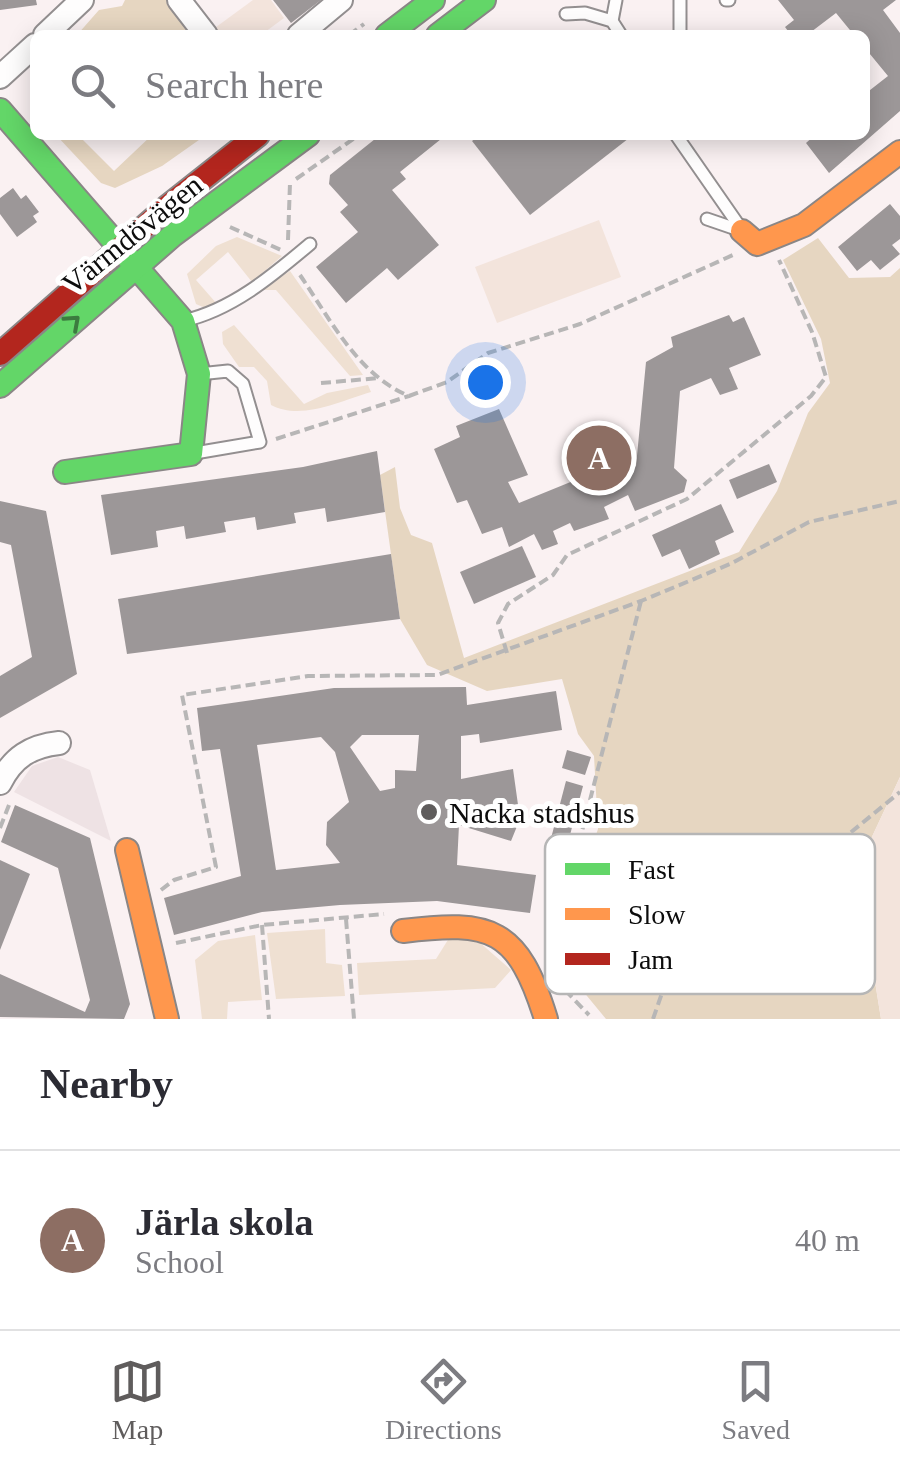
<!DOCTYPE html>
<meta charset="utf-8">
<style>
body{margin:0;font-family:"Times New Roman",serif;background:#f2f2f3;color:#2b2b33}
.you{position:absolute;left:485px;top:382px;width:35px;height:35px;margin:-25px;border:8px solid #fff;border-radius:50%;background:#1a73e8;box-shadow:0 0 0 15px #1a73e833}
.badge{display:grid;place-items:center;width:65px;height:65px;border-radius:50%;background:#5f5c5c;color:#fff;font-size:32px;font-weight:700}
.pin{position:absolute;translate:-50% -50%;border:5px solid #fff;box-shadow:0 2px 10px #0006}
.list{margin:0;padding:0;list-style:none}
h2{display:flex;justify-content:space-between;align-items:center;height:130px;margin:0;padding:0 40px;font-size:42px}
h2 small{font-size:32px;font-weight:400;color:#7c7c81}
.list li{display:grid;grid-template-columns:65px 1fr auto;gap:30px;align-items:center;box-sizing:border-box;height:180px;padding:0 40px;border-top:2px solid #e1e1e2}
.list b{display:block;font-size:38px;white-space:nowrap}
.list p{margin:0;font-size:32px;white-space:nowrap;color:#7c7c81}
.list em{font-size:32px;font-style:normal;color:#7c7c81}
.icon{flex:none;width:55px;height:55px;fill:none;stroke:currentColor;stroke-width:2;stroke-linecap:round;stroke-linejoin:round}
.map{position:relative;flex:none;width:900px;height:1019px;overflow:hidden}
.search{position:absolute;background:#fff;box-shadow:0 5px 25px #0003;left:30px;right:30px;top:30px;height:110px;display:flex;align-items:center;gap:25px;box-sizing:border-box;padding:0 35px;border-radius:15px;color:#7c7c81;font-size:38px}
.sheet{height:310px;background:#fff}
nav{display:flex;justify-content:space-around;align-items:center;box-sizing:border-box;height:140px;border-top:2px solid #e1e1e2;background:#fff;font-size:28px;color:#7c7c81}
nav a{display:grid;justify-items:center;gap:5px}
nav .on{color:#5f5c5c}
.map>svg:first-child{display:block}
.green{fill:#efe0d2}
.forest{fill:#e6d6c1}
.pitch{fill:#f3e4dc}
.plaza{fill:#eee2e4}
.building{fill:#9c9798;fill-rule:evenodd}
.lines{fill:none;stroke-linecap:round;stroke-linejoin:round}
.lane-casing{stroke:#938f90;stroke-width:15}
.street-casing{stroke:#938f90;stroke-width:26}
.fast-casing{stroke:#8a8686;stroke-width:26}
.slow-casing{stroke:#8a8686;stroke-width:26}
.jam-casing{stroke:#8a8686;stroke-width:26}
.path{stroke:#b7b6b6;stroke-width:4;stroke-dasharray:10 5;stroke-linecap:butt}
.lane{stroke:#fefdfd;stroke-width:11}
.street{stroke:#fefdfd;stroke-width:22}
.fast{stroke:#63d668;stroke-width:22}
.slow{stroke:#ff974d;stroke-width:22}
.jam{stroke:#b3261e;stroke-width:22}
.oneway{stroke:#3c7b3f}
.poi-dot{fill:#5f5c5c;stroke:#fff;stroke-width:4}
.labels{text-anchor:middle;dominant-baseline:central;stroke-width:10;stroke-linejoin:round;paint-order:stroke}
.street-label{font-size:30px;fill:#0c0c0c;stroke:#fff}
.poi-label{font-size:30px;fill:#0c0c0c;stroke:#fff;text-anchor:start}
.key{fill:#fff;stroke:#b6b6b6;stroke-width:2.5}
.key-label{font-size:28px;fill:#0c0c0c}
</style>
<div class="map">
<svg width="900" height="1019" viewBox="0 0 900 1019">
<rect width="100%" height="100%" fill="#faf1f2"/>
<g class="green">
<path d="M237,237l45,19 -30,26 -24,-30 -32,28 21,24 -12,4 -9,-4 -9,-30 29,-28z"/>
<path d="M290,271l73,104 -13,1 -74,-86h-16z"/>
<path d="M234,325l70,79 23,-11 41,-8 3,7c-31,9 -70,29 -100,13l-4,-24 -13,-14h-15l-16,-23 -1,-12z"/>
<path d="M325,929l1,34 16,2 3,31 -69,3 -9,-66z"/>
<path d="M255,935l7,65 -34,2 -1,17h-25l-7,-59 23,-19z"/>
<path d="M451,935l27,6 33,29 -16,18 -136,7 -2,-32 79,-4z"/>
</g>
<g class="forest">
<path d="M125,0h42l28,35h-118l22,-25 23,-4z"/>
<path d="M56,135h22l36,36 38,-36h54l-44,31 -47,22 -14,-5z"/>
<path d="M818,238l31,40 41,-1 10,-9v509l-30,64 -6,72 17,106h-275l-52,-63 44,-127 -4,-73 -16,-22 -16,-55 -75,12 -60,-26 -27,-46 -20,-144 15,-8 5,41 11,27 21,8 32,115 275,-106 38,-61 31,-78 22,-30 -9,-44 -38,-79z"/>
</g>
<g class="pitch">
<path d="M253,0h18l13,18 -23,17h-46l-3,-5z"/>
<path d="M599,220l22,57 -124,46 -22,-56z"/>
<path d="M900,777v242h-19l-17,-106 6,-72z"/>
</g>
<path class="plaza" d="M58,757l32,13 21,71 -97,-49 18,-26z"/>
<g class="building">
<path d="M0,0h36l1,5 -37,5z"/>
<path d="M273,0h48l-30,23z"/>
<path d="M778,0h118l-13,10 17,23v78l-71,62 -23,-30 9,-8h50v-41l23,-18 -23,-28v-13h-11l-18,-22 -29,22h-16l-6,-8 9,-7z"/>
<path d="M380,135h66l-46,37 6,7 -14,11 47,55 -41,35 -11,-12 -41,35 -30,-36 42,-35 -18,-20 8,-7 -19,-21 1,-9z"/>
<path d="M480,135h153l-103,80 -58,-74z"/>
<path d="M13,188l8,11 5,-4 13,17 -6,4 4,6 -20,15 -17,-23v-16z"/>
<path d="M890,204l10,12v23l-8,6 8,9 -20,16 -9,-10 -14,11 -19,-24z"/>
<path d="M729,315l4,7 11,-5 17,38 -32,13 9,21 -18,6 -9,-17 -31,13 -6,77 13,12 -3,12 -49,19 -7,-16 -24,12 5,12 -35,12 -4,-8 -17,8 5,13 -16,6 -8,-16 -25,13 -7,-20 -20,7 -15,-34 -10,3 -23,-54 26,-12 -4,-11 43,-17 29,66 -20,7 11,21 108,-44 3,11 6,-4 10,-104 27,-15 -2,-10z"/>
<path d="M377,451l8,61 -58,10 -2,-14 -31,5 2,10 -39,7 -2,-13 -31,5 2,10 -40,7 -2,-13 -28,5 2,16 -47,8 -10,-60 202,-28z"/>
<path d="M769,464l8,18 -40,17 -8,-19z"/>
<path d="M0,501l46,10 31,163 -77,44v-42l32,-19 -21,-112 -11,-3z"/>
<path d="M721,504l13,28 -19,9 5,13 -31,15 -9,-20 -18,8 -10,-22z"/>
<path d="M522,546l14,31 -62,27 -14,-32z"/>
<path d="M391,554l9,65 -273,35 -9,-55z"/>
<path d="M466,687l1,18 89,-14 6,39 -82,13 -1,-9 -18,2v43l52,-10 7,50 -9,22 -52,-16 -2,40 79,10 -6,38 -93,-12 -97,4 -78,7 -88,23 -10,-37 77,-22 -21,-127 -18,2 -5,-43 137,-20zM362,735h57l-3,36 -21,-1v18l-15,3 -30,-44zM321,737l14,15 14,50 -22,20 -1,23 14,18 -64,7 -19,-125z"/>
<path d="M567,750l24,7 -6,18 -23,-7z"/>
<path d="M566,781l17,5 -17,64 -17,-4z"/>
<path d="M15,805l75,33 40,166 -6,15 -124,-2v-43l85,38 5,-12 -32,-132 -57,-26z"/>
<path d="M0,860l30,14 -30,76z"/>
</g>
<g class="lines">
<defs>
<g id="lane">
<path d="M726,0h3"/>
<path d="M566,14l19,-1 27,8 9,14"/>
<path d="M612,21l4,-21"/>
<path d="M680,35v-35"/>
<path d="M676,135l66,95"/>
<path d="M707,219l35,12"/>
<path d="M183,321c49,-11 89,-45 127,-77"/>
<path d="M195,453l65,-11 -17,-58 -15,-13 -29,3"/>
</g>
<g id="street">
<path d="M179,0l27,35"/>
<path d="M45,35l37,-35"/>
<path d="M299,35l42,-35"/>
<path d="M0,77l35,-32"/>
<path d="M0,783c13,-26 31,-37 59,-40"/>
</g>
<g id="fast">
<path d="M387,35l46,-35"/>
<path d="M438,35l46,-35"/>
<path d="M0,110l183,211 16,53 -8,80 -126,18"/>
<path d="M0,386l173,-151 135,-100"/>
</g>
<g id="slow">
<path d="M742,231l15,13 47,-19 96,-73"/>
<path d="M127,850l40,169"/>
<path d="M403,931c88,-11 115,-3 143,88"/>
</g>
<path id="jam" d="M0,354l167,-147 91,-72"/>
</defs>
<use href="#lane" class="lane-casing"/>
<use href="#street" class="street-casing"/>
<use href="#fast" class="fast-casing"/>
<use href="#slow" class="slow-casing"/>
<use href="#jam" class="jam-casing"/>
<g class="path">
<path d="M349,35l15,-11"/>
<path d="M296,179l63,-44"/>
<path d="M230,227l51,23"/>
<path d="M288,240l2,-57"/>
<path d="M300,275c30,44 58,100 109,121l38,-14 41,-29 92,-29 153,-69"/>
<path d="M321,383l58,-5"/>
<path d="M276,439l133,-43"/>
<path d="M507,653l-9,-30 10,-19 45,-29 14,-20 120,-56 124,-103 15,-19 -14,-45 -33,-72"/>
<path d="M0,828l9,-23"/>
<path d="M161,890l13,-10 42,-13 -34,-172 126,-19 129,-1 204,-74 89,-37 79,-42 91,-21"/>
<path d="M346,919l8,100"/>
<path d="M262,925l7,94"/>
<path d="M176,943l86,-18 122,-11"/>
<path d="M549,960l92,-359"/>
<path d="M565,990l24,25"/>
<path d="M653,1019l18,-52 27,-43 53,-24 71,-44 78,-64"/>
</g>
<use href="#lane" class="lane"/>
<use href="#street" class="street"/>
<use href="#fast" class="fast"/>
<use href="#slow" class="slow"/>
<use href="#jam" class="jam"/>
</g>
<defs><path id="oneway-chevron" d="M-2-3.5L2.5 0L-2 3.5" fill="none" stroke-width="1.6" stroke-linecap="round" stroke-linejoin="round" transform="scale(2.5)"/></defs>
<use class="oneway" href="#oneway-chevron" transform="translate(73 322) rotate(-42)"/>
<circle class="poi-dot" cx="429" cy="812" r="10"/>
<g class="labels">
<g class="street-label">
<text transform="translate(132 234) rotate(-39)">Värmdövägen</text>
</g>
<g class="poi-label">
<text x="449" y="812">Nacka stadshus</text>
</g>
</g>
<rect x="545" y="834" width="330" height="160" rx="15" class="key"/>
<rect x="565" y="863" width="45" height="12" fill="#63d668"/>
<rect x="565" y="908" width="45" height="12" fill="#ff974d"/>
<rect x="565" y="953" width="45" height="12" fill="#b3261e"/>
<g class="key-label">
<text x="628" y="879">Fast</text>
<text x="628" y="924">Slow</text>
<text x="628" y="969">Jam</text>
</g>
</svg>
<div class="you"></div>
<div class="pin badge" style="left:599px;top:458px;background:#8d6e63">A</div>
<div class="search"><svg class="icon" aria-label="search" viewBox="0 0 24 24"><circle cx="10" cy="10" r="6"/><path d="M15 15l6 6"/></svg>Search here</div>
</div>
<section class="sheet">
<h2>Nearby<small></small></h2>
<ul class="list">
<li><span class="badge" style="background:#8d6e63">A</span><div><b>Järla skola</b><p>School</p></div><em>40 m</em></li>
</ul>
</section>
<nav>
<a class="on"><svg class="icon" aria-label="map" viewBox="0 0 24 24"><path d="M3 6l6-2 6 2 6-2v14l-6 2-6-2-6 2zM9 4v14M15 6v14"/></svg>Map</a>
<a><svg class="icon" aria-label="directions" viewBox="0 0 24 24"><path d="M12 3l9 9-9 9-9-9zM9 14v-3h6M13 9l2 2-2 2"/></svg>Directions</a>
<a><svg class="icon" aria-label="saved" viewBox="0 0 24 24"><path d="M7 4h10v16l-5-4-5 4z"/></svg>Saved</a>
</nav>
